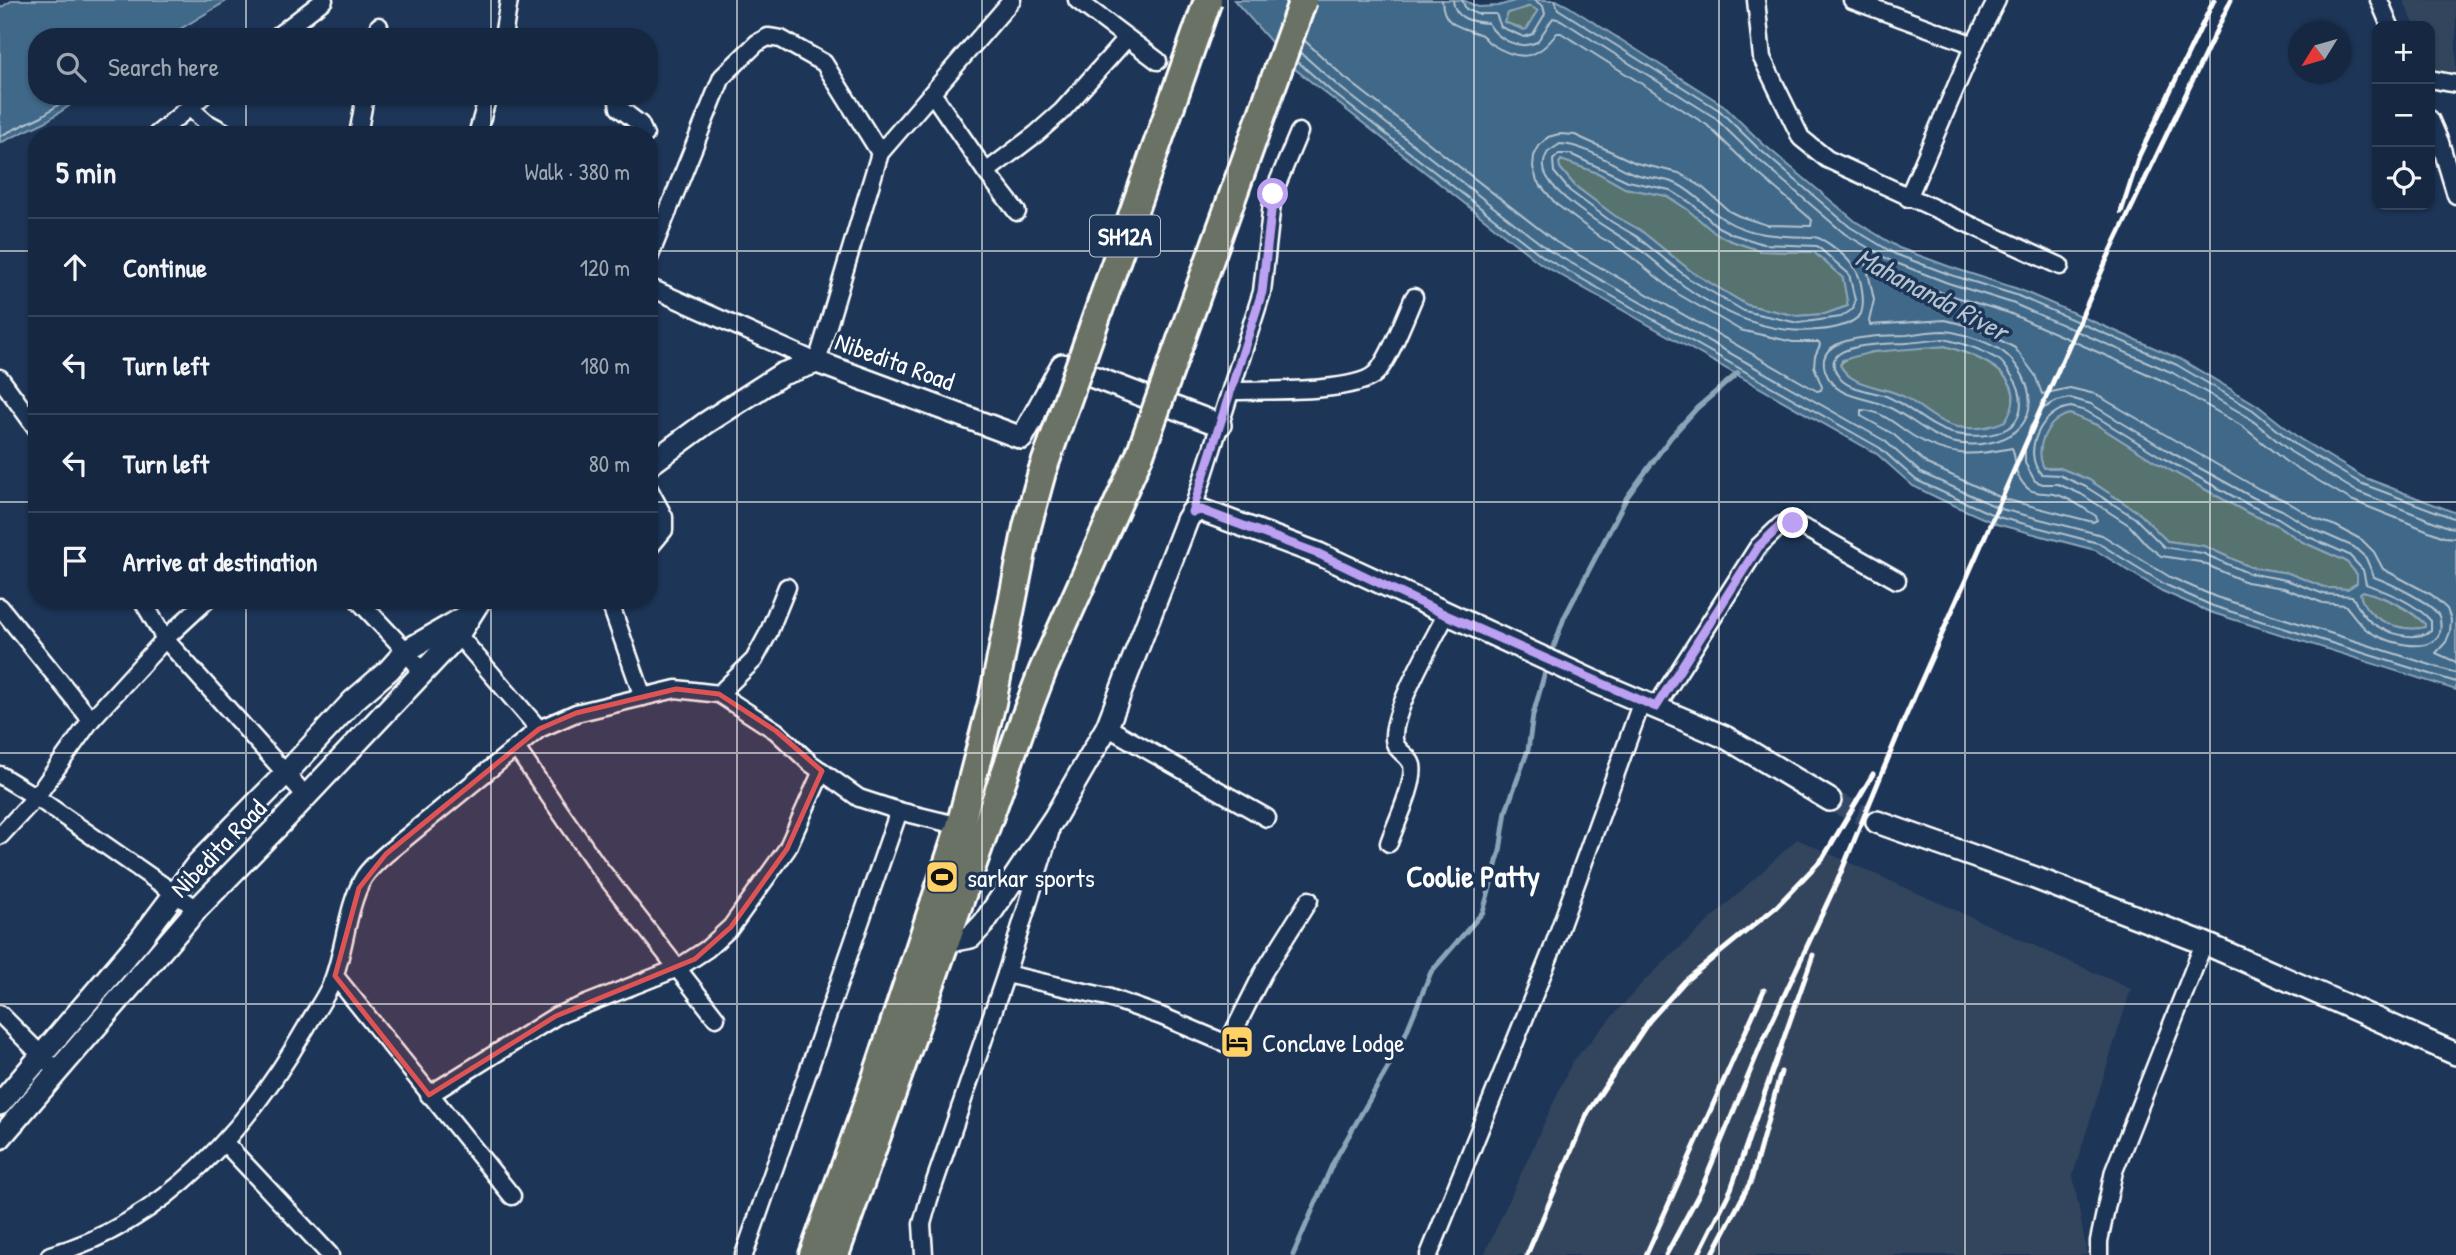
<!DOCTYPE html>
<meta charset="utf-8">
<style>
body{margin:0;font-family:"Patrick Hand",sans-serif;background:#23344c;color:#f1f3f6}
.controls{position:absolute;right:21px;top:21px;display:grid;overflow:hidden;border-radius:14px;box-shadow:0 2px 5px #0004}
.controls button{width:63px;height:63px;display:grid;place-items:center;padding:0;border:0;border-bottom:2px solid #35445a;background:#162841;color:#f1f3f6;font:35px sans-serif}
.compass{position:absolute;left:2288px;top:21px;width:63px;height:63px;border-radius:50%;background:#162841;box-shadow:0 2px 5px #0004;rotate:233deg}
.stop{position:absolute;width:21px;height:21px;margin:-16px;border:5px solid #bca0f2;border-radius:50%;background:#fff}
.stop.end{background:#bca0f2;border-color:#fff;box-shadow:0 2px 7px #0008}
.list{margin:0;padding:0;list-style:none}
h2{display:flex;justify-content:space-between;align-items:center;height:91px;margin:0;padding:0 28px;font-size:30px}
h2 small{font-size:23px;font-weight:400;color:#9ea6b1}
.list li{display:grid;grid-template-columns:46px 1fr auto;gap:21px;align-items:center;box-sizing:border-box;height:98px;padding:0 28px;border-top:2px solid #35445a}
.list b{display:block;font-size:26px;white-space:nowrap}
.list em{font-size:23px;font-style:normal;color:#9ea6b1}
.icon{flex:none;width:38px;height:38px;fill:none;stroke:currentColor;stroke-width:2;stroke-linecap:round;stroke-linejoin:round}
.map{position:relative;flex:none;width:2456px;height:1255px;overflow:hidden}
.search{position:absolute;background:#162841;box-shadow:0 2px 5px #0004;left:28px;top:28px;width:630px;height:77px;display:flex;align-items:center;gap:18px;box-sizing:border-box;padding:0 24px;border-radius:28px;color:#9ea6b1;font-size:26px}
.panel{position:absolute;background:#162841;box-shadow:0 2px 5px #0004;left:28px;top:126px;width:630px;height:483px;border-radius:28px}
.map>svg:first-child{display:block}
.built{fill:#31445d}
.green{fill:#577370;stroke:#abb9b8;stroke-width:2}
.water{fill:#406888;stroke:#8ca4b8;stroke-width:2;fill-rule:evenodd}
.lines{fill:none;stroke-linecap:round;stroke-linejoin:round}
.shore{stroke:#b3c3cf;stroke-width:2}
.stream{stroke:#8ca4b8;stroke-width:5}
.tertiary-tunnel{stroke:#344968;stroke-width:21;stroke-dasharray:21 10;stroke-linecap:butt}
.minor-casing{stroke:#fff;stroke-width:21}
.tertiary-casing{stroke:#fff;stroke-width:26}
.primary-casing{stroke:#fff;stroke-width:32}
.minor{stroke:#1d3557;stroke-width:16}
.tertiary{stroke:#1d3557;stroke-width:21}
.primary{stroke:#6b7165;stroke-width:26}
.rail{stroke:#fff;stroke-width:5}
.primary-bridge-casing{stroke:#fff;stroke-width:32;stroke-linecap:butt}
.primary-bridge{stroke:#6b7165;stroke-width:26}
.route{stroke:#bca0f2;stroke-width:9}
.marked{fill:#de5353;fill-opacity:0.2;stroke:#de5353;stroke-width:5;stroke-linejoin:round}
.grid{fill:none;stroke:#fff;stroke-width:2;stroke-opacity:0.55}
.labels{text-anchor:middle;dominant-baseline:central;stroke-width:7;stroke-linejoin:round;paint-order:stroke}
.shield{fill:#1d3557;stroke:#bbc2cd;stroke-width:2}
.shield-label{font-size:24px;font-weight:bold;fill:#fff}
.street-label{font-size:26px;fill:#fff;stroke:#1d3557}
.poi-label{font-size:26px;fill:#fff;stroke:#1d3557;text-anchor:start}
.water-label{font-size:28px;font-style:italic;fill:#b3c3cf;stroke:#1d3557}
.quarter-label{font-size:30px;font-weight:bold;fill:#fff;stroke:#1d3557}
</style>
<div class="map">
<svg width="2456" height="1255" viewBox="0 0 2456 1255">
<rect width="100%" height="100%" fill="#1d3557"/>
<filter id="ink" filterUnits="userSpaceOnUse"><feTurbulence type="fractalNoise" baseFrequency=".0143" numOctaves="2"/><feDisplacementMap in="SourceGraphic" scale="14" xChannelSelector="R" yChannelSelector="G"/><feConvolveMatrix kernelMatrix="1 2 1 2 8 2 1 2 1" color-interpolation-filters="sRGB"/></filter>
<g filter="url(#ink)">
<g class="built">
<path d="M2403,0h53v75l-21,-3 -5,-13v-33h-15z"/>
<path d="M1797,839l334,150 -58,186 14,80h-603l88,-193 71,-80z"/>
</g>
<g class="green">
<path d="M1531,6l7,4 -11,19 -3,1 -20,-8 4,-9z"/>
<path d="M1562,160l36,13 27,15 42,8 20,13 28,24 14,7 32,11 53,1 29,26 5,28 -23,8 -28,2 -50,-11 -55,-33 -52,-42 -25,-14 -40,-30 -15,-18 -1,-5z"/>
<path d="M1945,346c34,10 90,31 60,76 -15,6 -31,8 -48,5 -20,-4 -34,-19 -51,-29 -21,-13 -54,-9 -66,-33 8,-16 85,-17 105,-19z"/>
<path d="M2070,414l27,11 62,39 89,49 27,11 28,18 43,19 11,13v9l-9,6 -22,-1 -38,-15 -38,-6 -46,-21 -37,-5 -28,-28 -50,-33 -29,-12h-16c-11,-20 3,-50 26,-54z"/>
<path d="M2363,591c22,6 46,18 62,33v3c-22,7 -62,-8 -65,-34z"/>
</g>
<g class="water">
<path d="M13,0h215l-61,37h-130v59h47l-39,26 -45,21v-135z"/>
<path d="M1234,0h229l15,7 20,-1 20,-6h38l12,6 155,99 39,38 93,78 44,27 54,20 65,21 162,70 77,46 43,34 63,38 93,36v177l-246,-78 -48,-21 -67,-41 -99,-26 -56,-25 -27,-13 -36,-32 -336,-190 -246,-195zM1530,6l8,5 -11,18 -3,1 -20,-8 4,-9zM1561,160l37,13 27,15 42,8 20,13 28,24 14,7 32,11 53,1 29,26 5,28 -23,8 -28,2 -50,-11 -55,-33 -52,-42 -25,-14 -40,-30 -15,-18 -1,-5zM1945,346c34,10 90,31 60,75 -15,7 -31,9 -48,6 -20,-4 -34,-19 -51,-29 -21,-13 -54,-9 -66,-33l2,-5 30,-8zM2070,414l27,11 62,39 89,49 27,11 28,18 43,19 11,13v9l-9,6 -22,-1 -38,-15 -38,-6 -46,-21 -37,-5 -28,-28 -50,-33 -29,-12h-16c-11,-20 4,-50 26,-54zM2363,591c22,6 46,17 62,33v3c-22,7 -62,-8 -65,-34z"/>
</g>
<g class="lines">
<g class="shore">
<path d="M1453,0c1,19 19,22 35,23 9,16 31,28 49,19l16,-24 8,2 153,97 38,37 93,80 46,27 57,22 64,20 161,70 75,44 43,35 65,39 92,36 8,1"/>
<path d="M1462,0l4,9 11,5h19l5,13 23,10 9,-3 12,-20 -2,-8 -9,-6"/>
<path d="M1555,0l3,9 161,101 39,38 92,79 45,27 56,21 65,20 161,70 76,45 43,35 64,38 96,36"/>
<path d="M1304,40l40,37 212,165 261,149 4,-1 1,-3 -8,-21 1,-10 5,-11 -1,-3h-26l-53,-12 -62,-36 -53,-42 -25,-15 -44,-33 -19,-23 -4,-14 1,-11 5,-10 9,-9 11,-3 16,1 61,28 43,10 23,14 27,24 10,5 28,9 44,1 1,-6 -67,-58 -38,-37 -146,-92h-4c-20,27 -37,29 -66,11 -4,-2 -7,-9 -12,-10 -19,-8 -36,-7 -37,-34"/>
<path d="M1300,52l37,33 213,166 335,190 36,32 25,11 55,25 101,26 68,42 46,20 240,76"/>
<path d="M1297,61l35,31 213,166 335,190 36,32 26,12 56,25 100,26 68,42 47,21 243,76"/>
<path d="M0,136l42,-20 29,-20"/>
<path d="M1560,144c25,1 48,18 70,28 15,7 32,5 47,12 19,9 31,26 48,36 27,17 58,16 89,17 13,2 34,21 41,32 7,9 10,34 6,45 -10,12 -28,15 -43,16 -49,5 -95,-16 -134,-44 -18,-14 -34,-31 -54,-43 -25,-17 -68,-40 -83,-66 -5,-9 -4,-17 1,-25z"/>
<path d="M1559,154h11l58,27 42,9 21,13 27,24 14,7 31,10 54,2 32,28 6,26 -2,9 -12,8 -43,6 -54,-12 -56,-33 -52,-42 -24,-14 -42,-31 -16,-19 -1,-12z"/>
<path d="M1944,331c16,1 52,13 64,25 32,32 31,78 -20,87 -11,2 -25,2 -37,-1 -25,-7 -41,-26 -65,-36 -22,-10 -52,-7 -61,-36 -12,-37 62,-34 82,-35 12,-2 24,-4 37,-4z"/>
<path d="M1944,339c18,4 39,11 55,21 5,3 9,11 13,16 11,15 14,40 -4,52 -14,9 -37,9 -52,6 -27,-5 -45,-28 -70,-38 -18,-7 -46,-5 -52,-29 -7,-25 59,-23 73,-24 13,-1 25,-3 37,-4z"/>
<path d="M2070,398l21,6 76,46 87,48 28,12 29,18 43,19 12,11 8,19c16,6 57,25 65,39 2,5 2,10 1,16 -10,25 -58,9 -73,-2 -9,-7 -15,-17 -22,-25l-22,-2 -39,-15 -38,-6 -46,-20 -39,-6 -14,-11 -18,-20 -48,-31 -23,-10h-15l-8,-3 -10,-18v-13l5,-23 14,-19 13,-7z"/>
<path d="M2071,407l15,4 14,8 63,39 88,48 27,12 29,18 42,19 14,15 3,14c21,8 50,19 65,37v9c-15,13 -44,3 -59,-7 -9,-7 -15,-17 -20,-27l-28,-2 -38,-14 -38,-7 -46,-20 -38,-6 -29,-29 -49,-31 -27,-12 -18,-1c-20,-23 1,-64 30,-67z"/>
<path d="M1861,410c21,0 36,16 52,26 37,22 60,20 99,12 4,8 2,18 6,27 12,25 24,14 43,21 13,5 24,13 35,20l1,4 -4,2 -89,-23 -53,-24 -24,-11 -34,-30 -32,-18z"/>
<path d="M2456,538l-12,-1 -93,-37 -66,-39 -43,-35 -74,-43 -159,-70 -66,-20 -54,-21 -19,-11 -4,2 8,37 -5,21 1,4 75,-5 32,8 38,20 20,27 7,19 28,-6 25,6 164,95 27,12 30,18 20,7 26,14 12,12 9,17 49,26 15,14 4,11 -1,12 -4,10 -10,11 20,9"/>
</g>
<g class="stream">
<path d="M1551,655l13,-37 63,-121 44,-60 26,-29 41,-35"/>
<path d="M1293,1255l40,-92 68,-118 30,-73 52,-60 17,-61 6,-40 22,-61 5,-35 14,-50"/>
</g>
<path class="tertiary-tunnel" d="M1830,800l47,22"/>
<defs>
<g id="minor">
<path d="M1077,0l81,61"/>
<path d="M1756,0l6,58 39,80 26,21 233,107"/>
<path d="M1852,0l122,45"/>
<path d="M2379,0l11,26"/>
<path d="M276,37l48,-37"/>
<path d="M377,37l2,-11"/>
<path d="M503,37l6,-37"/>
<path d="M2430,79l26,5"/>
<path d="M932,93l54,79 31,40"/>
<path d="M617,96l2,12 21,16 5,11"/>
<path d="M189,107l17,15 24,13"/>
<path d="M2430,119l10,23 16,53"/>
<path d="M156,135l47,-39"/>
<path d="M358,135l7,-39"/>
<path d="M477,135l11,-39"/>
<path d="M986,172l50,-38 26,-23 65,-73"/>
<path d="M1908,198l66,-153 23,-45"/>
<path d="M649,258l73,-181 35,-34 11,-6 13,2 43,24 56,90"/>
<path d="M649,287l168,75 63,-209 132,-153"/>
<path d="M0,378l37,51"/>
<path d="M1232,391c30,-1 122,2 143,-17 13,-11 31,-59 39,-77"/>
<path d="M649,489l15,28v13l-15,18"/>
<path d="M1192,512l70,-220 11,-98 26,-62"/>
<path d="M142,600l23,39 141,157"/>
<path d="M358,600l48,51 16,21"/>
<path d="M609,600l34,97"/>
<path d="M0,607l91,113"/>
<path d="M458,635l81,94"/>
<path d="M719,694l35,-34 14,-26 19,-47"/>
<path d="M1656,707l102,-160 23,-22 12,-2 19,9 85,48"/>
<path d="M1107,727l160,91"/>
<path d="M516,748l81,117 119,153"/>
<path d="M0,775l36,22 161,112"/>
<path d="M0,836l36,-39 55,-77 74,-81 42,-39"/>
<path d="M1389,843c6,-18 27,-60 23,-78 -3,-11 -17,-13 -18,-26 -2,-28 38,-97 52,-124"/>
<path d="M1006,974l101,23 54,19 64,27 5,-4 33,-66 46,-73"/>
<path d="M335,976l177,220"/>
<path d="M0,1014l58,58"/>
<path d="M429,1095l127,-79 122,-48 29,-19 24,-22 56,-78 35,-78"/>
<path d="M224,1142l106,113"/>
<path d="M50,1255c115,-32 200,-129 257,-229 9,-16 23,-34 28,-52 10,-29 13,-70 29,-97 6,-9 14,-16 22,-23l153,-125 37,-16 100,-24 43,5 57,37 34,32 49,35 40,13 61,15"/>
<path d="M744,1255l155,-444"/>
<path d="M924,1255l-2,-31 7,-25 77,-225 44,-141"/>
<path d="M1429,1255l123,-305 90,-249"/>
<path d="M2099,1255v-14l15,-70 90,-228"/>
</g>
<g id="tertiary">
<path d="M649,465l57,-42 76,-49 35,-12 205,76 40,-73 158,60"/>
<path d="M1877,822l158,56 169,65 252,111"/>
<path d="M945,942l26,-5 13,-14 71,-106 52,-90 80,-207 5,-8 9,-2 118,44 274,127 132,56 105,63"/>
<path d="M0,1104l140,-164 58,-77 93,-95 62,-67 36,-31 17,-19 59,-34"/>
<path d="M0,1138l197,-229 83,-85 178,-189 22,-35"/>
</g>
<g id="primary">
<path d="M813,1255l54,-150 93,-279 32,-123 35,-176 15,-55"/>
<path d="M835,1255l188,-533 20,-52 97,-216"/>
</g>
</defs>
<use href="#minor" class="minor-casing"/>
<use href="#tertiary" class="tertiary-casing"/>
<use href="#primary" class="primary-casing"/>
<use href="#minor" class="minor"/>
<use href="#tertiary" class="tertiary"/>
<use href="#primary" class="primary"/>
<g class="rail">
<path d="M2121,212l18,-56 75,-156"/>
<path d="M1527,1255l61,-143 61,-91 36,-40 91,-74 47,-49 50,-84"/>
<path d="M1646,1255l118,-265"/>
<path d="M1666,1255l35,-65 60,-145 76,-163 64,-155 206,-468 124,-259"/>
<path d="M1698,1255l33,-66 82,-234"/>
<path d="M1712,1255l39,-74 30,-109"/>
</g>
<defs>
<g id="primary-bridge">
<path d="M1140,454l163,-454"/>
<path d="M1042,472l166,-472"/>
</g>
</defs>
<use href="#primary-bridge" class="primary-bridge-casing"/>
<use href="#primary-bridge" class="primary-bridge"/>
</g>
</g>
<g class="lines" filter="url(#ink)">
<path class="route" d="M1273,194l-11,98 -70,220 9,-2 118,44 127,61 210,92 102,-160 23,-22 12,-2"/>
</g>
<path class="marked" d="M676,689l43,5 57,37 46,40 -35,78 -56,78 -36,32 -139,57 -127,79 -94,-119 24,-88 27,-34 153,-125 37,-16z"/>
<path class="grid" d="M246,0v37M491,0v37M737,0v1255M982,0v1255M1228,0v1255M1474,0v1255M1719,0v1255M1965,0v1255M2210,0v1255M246,96v39M491,96v39M0,251h37M649,251h1807M0,502h37M649,502h1807M246,600v655M491,600v655M0,753h2456M0,1004h2456"/>
<defs>
<symbol id="stadium-square" viewBox="-11 -11 22 22"><rect x="-9" y="-9" width="18" height="18" rx="4" fill="#ffd166" stroke="#1d3557"/><path d="M0-5a6.5 5 0 1 0 0 10a6.5 5 0 1 0 0-10ZM-3.5-1.8h7v3.6h-7Z" fill="#111"/></symbol>
<symbol id="hotel-square" viewBox="-11 -11 22 22"><rect x="-9" y="-9" width="18" height="18" rx="4" fill="#ffd166" stroke="#1d3557"/><path d="M-6-4.5h1.5V1H6V5H4.5V3h-9V5H-6ZM-4 0a1.8 1.8 0 1 1 3.6 0ZM.5 0V-2.5h3Q6-2.5 6 0Z" fill="#111"/></symbol>
</defs>
<g fill-rule="evenodd">
<use href="#stadium-square" x="923" y="858" width="38" height="38"/>
<use href="#hotel-square" x="1218" y="1023" width="38" height="38"/>
</g>
<g class="labels">
<rect class="shield" x="1090" y="215.5" width="70" height="41" rx="5"/>
<g class="shield-label">
<text x="1125" y="236">SH12A</text>
</g>
<g class="street-label">
<text transform="translate(895 361) rotate(20)">Nibedita Road</text>
<text transform="translate(218 848) rotate(-46)">Nibedita Road</text>
</g>
<g class="poi-label">
<text x="967" y="877">sarkar sports</text>
<text x="1262" y="1042">Conclave Lodge</text>
</g>
<g class="water-label">
<text transform="translate(1932 294) rotate(28)">Mahananda River</text>
</g>
<g class="quarter-label">
<text x="1473" y="876">Coolie Patty</text>
</g>
</g>
</svg>
<div class="controls">
<button>+</button>
<button>−</button>
<button><svg class="icon" aria-label="locate" viewBox="0 0 24 24"><circle cx="12" cy="12" r="6"/><path d="M12 2v4M12 18v4M2 12h4M18 12h4"/></svg></button>
</div>
<svg class="compass" viewBox="-18 -18 36 36"><path d="M0-13l5 13h-10z" fill="#e53935"/><path d="M0 13l5-13h-10z" fill="#9ea6b1"/></svg>
<div class="stop" style="left:1273px;top:194px"></div>
<div class="stop end" style="left:1793px;top:523px"></div>
<div class="search"><svg class="icon" aria-label="search" viewBox="0 0 24 24"><circle cx="10" cy="10" r="6"/><path d="M15 15l6 6"/></svg>Search here</div>
<section class="panel">
<h2>5 min<small>Walk · 380 m</small></h2>
<ul class="list">
<li><svg class="icon" aria-label="ahead" viewBox="0 0 24 24"><path d="M12 20V5M6 11l6-6 6 6"/></svg><div><b>Continue</b></div><em>120 m</em></li>
<li><svg class="icon" aria-label="left" viewBox="0 0 24 24"><path d="M17 20v-9H6M10 6l-5 5 5 5"/></svg><div><b>Turn left</b></div><em>180 m</em></li>
<li><svg class="icon" aria-label="left" viewBox="0 0 24 24"><path d="M17 20v-9H6M10 6l-5 5 5 5"/></svg><div><b>Turn left</b></div><em>80 m</em></li>
<li><svg class="icon" aria-label="arrive" viewBox="0 0 24 24"><path d="M6 21V4h12l-3 4 3 4H6"/></svg><div><b>Arrive at destination</b></div></li>
</ul>
</section>
</div>
